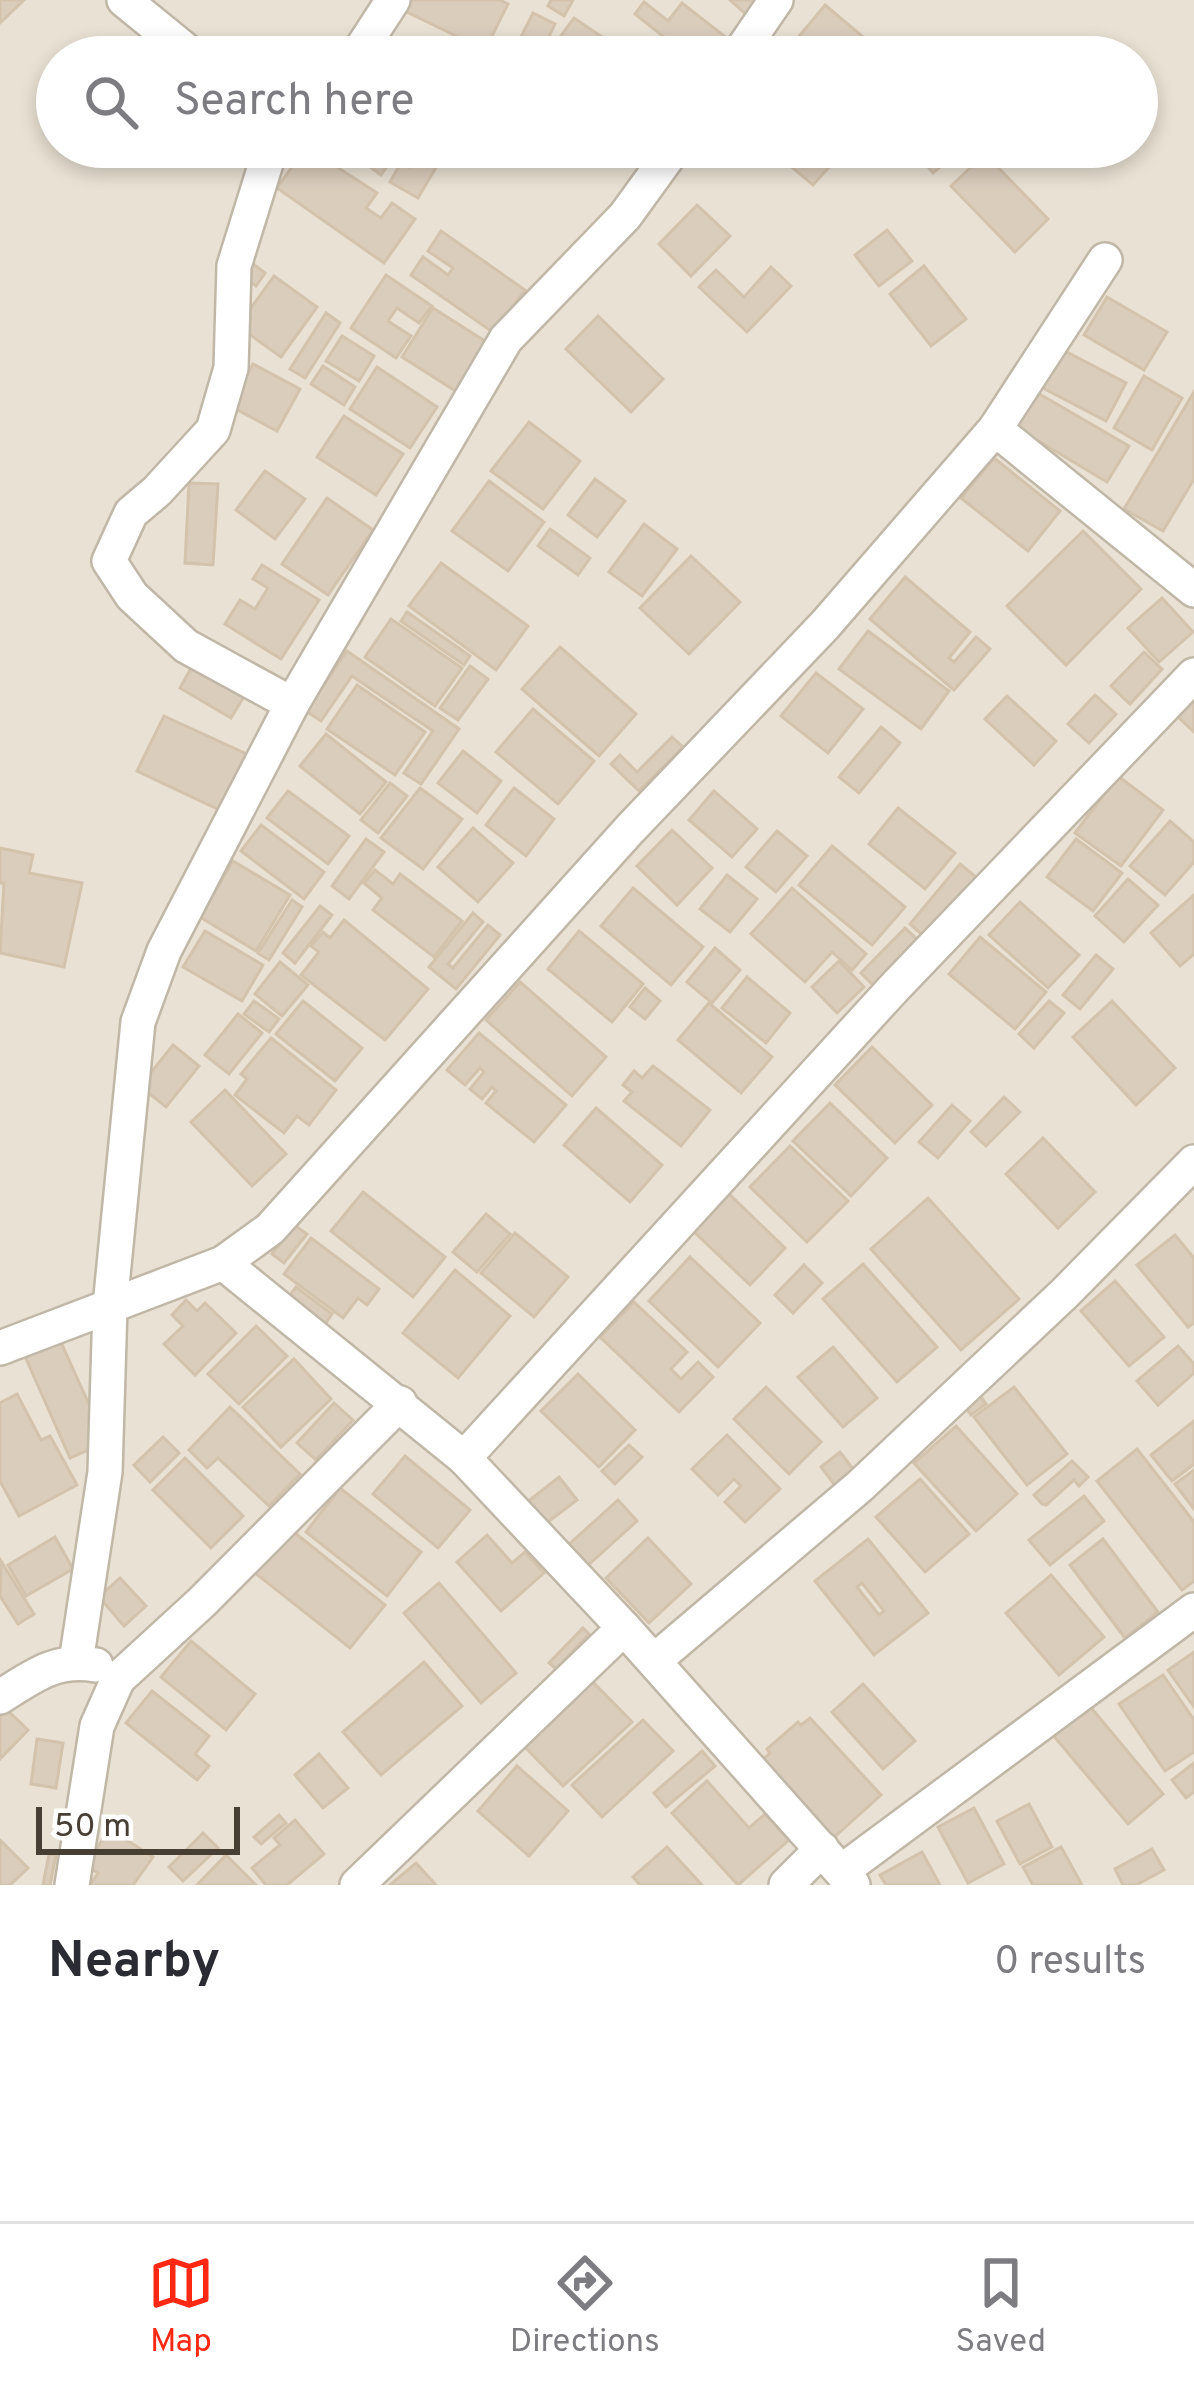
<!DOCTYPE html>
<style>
body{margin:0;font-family:Overpass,sans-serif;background:#f2f2f3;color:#2b2b33}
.scale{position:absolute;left:36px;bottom:30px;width:204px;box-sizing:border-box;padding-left:12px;border:6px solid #483f34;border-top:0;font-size:33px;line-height:42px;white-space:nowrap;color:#483f34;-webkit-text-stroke:9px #fff;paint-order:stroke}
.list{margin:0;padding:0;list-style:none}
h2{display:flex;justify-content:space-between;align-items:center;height:156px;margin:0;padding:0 48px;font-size:51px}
h2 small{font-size:39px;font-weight:400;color:#7c7c81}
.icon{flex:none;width:66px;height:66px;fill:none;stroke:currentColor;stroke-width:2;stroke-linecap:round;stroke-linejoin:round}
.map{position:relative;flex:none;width:1194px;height:1885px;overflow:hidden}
.search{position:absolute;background:#fff;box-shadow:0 6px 18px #0003;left:36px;right:36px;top:36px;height:132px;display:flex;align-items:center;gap:30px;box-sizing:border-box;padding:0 42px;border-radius:66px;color:#7c7c81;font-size:45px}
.sheet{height:336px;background:#fff}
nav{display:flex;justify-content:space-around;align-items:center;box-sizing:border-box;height:168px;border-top:3px solid #e1e1e2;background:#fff;font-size:33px;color:#7c7c81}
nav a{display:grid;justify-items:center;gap:6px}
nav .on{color:#ff2812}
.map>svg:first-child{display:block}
.residential{fill:#e9e1d3;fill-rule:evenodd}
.building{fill:#dbcdbc;stroke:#d3c2ac;stroke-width:3;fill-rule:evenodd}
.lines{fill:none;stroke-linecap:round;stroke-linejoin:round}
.minor-casing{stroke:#c1b7a7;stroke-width:38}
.minor{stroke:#fff;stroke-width:33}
</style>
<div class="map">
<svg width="1194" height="1885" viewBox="0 0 1194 1885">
<rect width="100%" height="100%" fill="#f5efe5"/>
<path class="residential" d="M0,0h1194v1885h-1194zM57,57h1080v90h-1080z"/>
<g class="building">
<path d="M0,0h24l-24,23z"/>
<path d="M411,0h89l8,4 -23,46 -80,-39z"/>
<path d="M551,0h22l-9,16 -16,-10z"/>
<path d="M730,0h30l-13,15z"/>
<path d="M644,2l24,19 14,-18 46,36 -15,18h-24l-54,-43z"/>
<path d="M825,5l62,52h-71l-20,-17z"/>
<path d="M533,13l22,11 -16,33h-28z"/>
<path d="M574,18l56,38 -56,1 -19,-13z"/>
<path d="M306,147l71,46 -11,15 15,10 11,-15 23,16 -31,44 -107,-75z"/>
<path d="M342,147h59l-20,28z"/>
<path d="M421,147h27l-30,51 -28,-16 11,-19 8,4z"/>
<path d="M768,147h44l20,17 -19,21z"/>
<path d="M930,147h34l-31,26 -14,-17z"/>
<path d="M985,154l63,65 -33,33 -64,-66z"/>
<path d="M697,205l33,31 -39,40 -32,-32z"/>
<path d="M887,230l25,31 -33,25 -24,-31z"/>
<path d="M441,231l84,59 -31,43 -83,-58 12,-18 25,18 5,-7 -25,-17z"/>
<path d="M245,258l20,15 -9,13 -21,-15z"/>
<path d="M924,266l42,53 -35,27 -41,-52z"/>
<path d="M771,267l20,19 -44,46 -48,-45 17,-17 28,27z"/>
<path d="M386,275l46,31 -13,17 -22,-15 -9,13 23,15 -15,22 -45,-30z"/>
<path d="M274,276l43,31 -36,50 -43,-31z"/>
<path d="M1107,297l60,35 -23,38 -60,-35z"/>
<path d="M433,308l55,35 -31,49 -55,-35z"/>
<path d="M326,313l14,10 -35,55 -15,-9z"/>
<path d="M598,316l65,63 -32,33 -65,-63z"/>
<path d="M342,336l32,20 -15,25 -33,-20z"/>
<path d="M1063,350l63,33 -20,38 -63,-33z"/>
<path d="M253,364l47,25 -23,42 -47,-25z"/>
<path d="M323,366l32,21 -11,18 -33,-21z"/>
<path d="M377,367l60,40 -27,41 -60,-39z"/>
<path d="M1144,376l38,22 -30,52 -38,-22z"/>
<path d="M1036,392l93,54 -22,36 -92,-55z"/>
<path d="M1194,392v87l-31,52 -39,-22z"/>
<path d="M344,416l59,38 -27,41 -59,-38z"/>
<path d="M529,422l51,39 -37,48 -52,-38z"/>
<path d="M994,458l66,53 -32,40 -67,-53z"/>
<path d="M265,471l40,28 -30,40 -39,-29z"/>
<path d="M595,479l30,22 -28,36 -29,-22z"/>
<path d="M489,481l55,41 -36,49 -56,-40z"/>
<path d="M189,483l29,1 -5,81 -28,-2z"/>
<path d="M327,498l46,32 -45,65 -46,-31z"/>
<path d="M644,524l33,25 -35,47 -33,-24z"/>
<path d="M550,529l40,29 -12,17 -40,-29z"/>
<path d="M1083,531l58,58 -75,76 -59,-59z"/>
<path d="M691,556l49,46 -51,52 -49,-46z"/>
<path d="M441,563l87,63 -32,44 -87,-64z"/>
<path d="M262,565l57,35 -38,59 -56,-35 15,-24 15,9 13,-21 -15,-9z"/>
<path d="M905,577l65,55 -21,26 5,4 22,-25 14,12 -36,41 -84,-71z"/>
<path d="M1162,598l31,34 -34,30 -31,-34z"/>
<path d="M407,612l63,44 -6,9 -63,-44z"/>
<path d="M391,619l71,49 -27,38 -70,-49z"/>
<path d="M868,631l81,60 -28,38 -82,-60z"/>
<path d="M560,647l76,67 -37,42 -77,-67z"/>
<path d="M347,651l112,78 -38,55 -17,-11 29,-42 -81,-55 -31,45 -15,-10z"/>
<path d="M1144,652l18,17 -32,35 -19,-18z"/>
<path d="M194,663l52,30 -15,25 -51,-30z"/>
<path d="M470,666l18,13 -30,41 -18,-12z"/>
<path d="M816,673l47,36 -35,44 -47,-37z"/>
<path d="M357,685l68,47 -30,43 -68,-46z"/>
<path d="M1194,689v43l-21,-20z"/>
<path d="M1095,695l21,19 -27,29 -21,-19z"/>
<path d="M1007,696l49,45 -22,24 -49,-46z"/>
<path d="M533,709l61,52 -36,43 -62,-52z"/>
<path d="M164,716l89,41 -27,56 -89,-42z"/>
<path d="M881,727l19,16 -41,50 -20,-16z"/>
<path d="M326,734l60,48 -26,32 -60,-48z"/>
<path d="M672,737l11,10 -44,44 -28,-27 9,-9 17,17z"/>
<path d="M463,751l38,30 -24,32 -39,-30z"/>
<path d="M1118,776l45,34 -42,56 -46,-33z"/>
<path d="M390,783l17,13 -29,37 -17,-13z"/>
<path d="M420,788l42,31 -39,50 -42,-31z"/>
<path d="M514,788l40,31 -28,37 -40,-31z"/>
<path d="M288,791l61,45 -21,28 -61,-46z"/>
<path d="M714,791l43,38 -25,28 -43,-37z"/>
<path d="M898,808l57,45 -30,36 -56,-45z"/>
<path d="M1170,821l24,21v20l-29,33 -35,-29z"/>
<path d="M261,825l63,47 -20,27 -63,-48z"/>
<path d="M473,828l40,35 -35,39 -40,-35z"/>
<path d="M672,830l40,38 -35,37 -40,-39z"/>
<path d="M777,831l30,25 -31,36 -30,-25z"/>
<path d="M366,839l18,13 -35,47 -17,-13z"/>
<path d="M1076,839l46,34 -29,38 -46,-34z"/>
<path d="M832,846l73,61 -33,38 -73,-60z"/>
<path d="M0,848l33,7 -4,18 53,10 -18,84 -64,-14 4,-70h-4z"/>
<path d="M233,861l57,34 -34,56 -56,-34z"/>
<path d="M960,864l16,13 -50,61 -16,-14z"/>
<path d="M375,870l18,14 7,-10 62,47 -28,36 -61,-47 9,-12 -18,-15z"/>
<path d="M727,875l30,24 -27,33 -30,-23z"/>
<path d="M1128,879l30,26 -34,37 -29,-26z"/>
<path d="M633,888l70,59 -32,38 -70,-59z"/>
<path d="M792,888l74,66 -14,16 -20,-18 -27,30 -54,-48z"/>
<path d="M1194,895v59l-14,12 -29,-33z"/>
<path d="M292,900l10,7 -33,53 -11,-7z"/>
<path d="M1020,902l59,53 -31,33 -59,-53z"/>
<path d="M320,906l12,9 -37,48 -12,-10z"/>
<path d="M473,913l10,9 -35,42 5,4 35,-43 12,10 -44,54 -27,-22z"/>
<path d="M344,920l84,69 -43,51 -84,-65 18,-23 -8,-6 12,-14 7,6z"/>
<path d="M905,928l13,12 -44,46 -13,-13z"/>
<path d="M205,931l58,34 -21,36 -59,-34z"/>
<path d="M579,931l64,53 -31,38 -64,-53z"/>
<path d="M980,937l66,55 -31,37 -66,-55z"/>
<path d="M715,948l25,22 -28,33 -25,-21z"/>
<path d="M1096,955l17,14 -33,40 -17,-14z"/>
<path d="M839,961l25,26 -27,26 -25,-26z"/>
<path d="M280,962l28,23 -26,31 -27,-22z"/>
<path d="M747,977l43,36 -24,30 -44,-35z"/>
<path d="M520,982l86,75 -34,39 -86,-76z"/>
<path d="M645,988l15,13 -15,18 -15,-12z"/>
<path d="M254,1001l25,18 -10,13 -25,-18z"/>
<path d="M303,1001l59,47 -27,33 -59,-47z"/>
<path d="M1049,1001l15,12 -30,35 -15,-14z"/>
<path d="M1112,1001l63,67 -39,37 -63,-68z"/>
<path d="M709,1003l63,54 -31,36 -63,-53z"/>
<path d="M238,1014l24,19 -33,41 -24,-19z"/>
<path d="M479,1033l87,72 -32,37 -48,-39 10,-12 -4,-4 -10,12 -12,-10 14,-17 -4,-4 -15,17 -18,-15z"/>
<path d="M271,1038l65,52 -27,35 -12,-9 -13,17 -49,-38 12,-16 -6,-5z"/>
<path d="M173,1045l26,21 -33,41 -26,-21z"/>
<path d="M872,1047l60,58 -37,38 -60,-58z"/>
<path d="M653,1066l57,44 -29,36 -57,-45 8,-9 -9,-7 11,-14 8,7z"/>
<path d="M225,1090l61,64 -34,32 -61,-64z"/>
<path d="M1004,1097l16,15 -34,34 -15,-14z"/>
<path d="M830,1103l57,55 -36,38 -58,-55z"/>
<path d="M952,1105l18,16 -32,37 -19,-16z"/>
<path d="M596,1108l66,57 -32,37 -66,-57z"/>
<path d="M1043,1138l52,54 -37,36 -52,-54z"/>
<path d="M790,1146l58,55 -41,41 -57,-55z"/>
<path d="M726,1191l59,57 -35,37 -60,-57z"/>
<path d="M363,1192l82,65 -32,40 -82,-66z"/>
<path d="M928,1198l91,101 -58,51 -90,-101z"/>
<path d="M486,1214l24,20 -33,38 -24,-20z"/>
<path d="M294,1225l13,9 -23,29 -12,-9z"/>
<path d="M515,1233l53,44 -34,40 -53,-44z"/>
<path d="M1175,1235l19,23v65l-6,4 -51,-62z"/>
<path d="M311,1238l68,51 -12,16 -9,-7 -15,20 -59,-44z"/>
<path d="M690,1257l70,66 -42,44 -69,-66z"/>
<path d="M863,1264l74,83 -40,35 -74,-83z"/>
<path d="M804,1265l18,18 -29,30 -18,-18z"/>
<path d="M455,1270l55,46 -52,62 -55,-45z"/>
<path d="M1115,1281l49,56 -35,29 -48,-55z"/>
<path d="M296,1287l36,27 -9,13 -36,-28z"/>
<path d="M186,1300l11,11 8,-8 31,30 -41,42 -31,-31 19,-18 -11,-11z"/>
<path d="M634,1302l53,50 -16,17 10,10 17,-17 15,15 -34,35 -79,-75z"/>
<path d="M256,1326l31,30 -48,48 -31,-30z"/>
<path d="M59,1338l47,104 -36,16 -46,-104z"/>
<path d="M1178,1346l16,18v9l-36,32 -21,-24z"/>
<path d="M833,1347l44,51 -34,29 -45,-50z"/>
<path d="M294,1359l37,40 -50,48 -38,-40z"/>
<path d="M578,1374l57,56 -36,37 -58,-56z"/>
<path d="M766,1387l55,55 -32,32 -55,-55z"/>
<path d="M1014,1387l53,67 -40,31 -53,-68z"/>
<path d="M978,1393l8,11 -15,11 -8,-11z"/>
<path d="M17,1394l24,46 9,-4 27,49 -58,31 -19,-35v-78z"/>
<path d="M334,1403l19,17 -37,40 -19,-17z"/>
<path d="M230,1407l70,67 -31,32 -51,-48 -11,10 -18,-18z"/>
<path d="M1194,1421v43l-22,17 -21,-26z"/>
<path d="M956,1426l61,68 -41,37 -62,-68z"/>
<path d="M727,1435l53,54 -35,33 -20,-20 16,-16 -7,-7 -16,16 -26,-26z"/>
<path d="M163,1437l16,16 -29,29 -16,-17z"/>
<path d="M629,1445l13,12 -27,27 -13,-13z"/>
<path d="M1137,1449l57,73v59l-12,9 -85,-109z"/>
<path d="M840,1452l16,21 -19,15 -16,-21z"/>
<path d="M405,1456l65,54 -32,38 -65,-54z"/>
<path d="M185,1458l58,58 -32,32 -58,-58z"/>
<path d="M1072,1461l16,16 -9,9 -5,-6 -28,25 -4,-1 -8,-9z"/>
<path d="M1194,1470v39l-19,-25z"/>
<path d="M559,1477l18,23 -33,25 -18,-22z"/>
<path d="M920,1479l49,55 -44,38 -49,-55z"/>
<path d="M340,1488l81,64 -34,44 -81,-64z"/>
<path d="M1084,1496l20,25 -54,44 -21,-25z"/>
<path d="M618,1500l19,21 -52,47 -19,-21z"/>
<path d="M290,1529l95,76 -35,43 -95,-75z"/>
<path d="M487,1535l25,28 13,-11 19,21 -43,38 -44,-49z"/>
<path d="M55,1537l18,32 -47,27 -18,-31z"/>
<path d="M648,1538l43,46 -42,39 -43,-45z"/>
<path d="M868,1539l60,74 -54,42 -59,-74zM862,1583l22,28 -5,4 -22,-28z"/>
<path d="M1103,1539l55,73 -33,26 -55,-73z"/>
<path d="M1,1561l33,53 -16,10 -18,-28z"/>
<path d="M1051,1575l53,62 -45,38 -53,-62z"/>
<path d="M120,1578l26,28 -22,20 -25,-29z"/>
<path d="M439,1583l77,90 -35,30 -77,-90z"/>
<path d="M583,1628l6,6 -33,35 -7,-6z"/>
<path d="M191,1641l64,53 -29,36 -65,-53z"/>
<path d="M1194,1652v55l-26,-37z"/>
<path d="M424,1662l38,44 -81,69 -38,-43z"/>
<path d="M1163,1675l31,45v32l-29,19 -46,-67z"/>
<path d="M590,1679l42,43 -69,64 -41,-42z"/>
<path d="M863,1684l52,57 -32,28 -51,-57z"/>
<path d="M152,1691l57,45 -14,18 14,12 -12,14 -71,-57z"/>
<path d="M0,1703l28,27 -28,29z"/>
<path d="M1088,1704l75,90 -35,30 -76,-90z"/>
<path d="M810,1718l71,77 -51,46 -71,-78 11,-10 -3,-4 31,-27 3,3z"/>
<path d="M643,1720l30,31 -71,66 -30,-32z"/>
<path d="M37,1739l26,4 -7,45 -25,-4z"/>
<path d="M702,1751l13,15 -49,41 -12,-14z"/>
<path d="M319,1754l29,34 -25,20 -28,-33z"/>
<path d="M1194,1763v29l-8,6 -14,-18z"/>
<path d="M517,1766l51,45 -39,45 -51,-45z"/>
<path d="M707,1781l42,47 16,-14 24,26 -51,45 -66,-72z"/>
<path d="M1029,1804l23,43 -32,17 -23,-43z"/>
<path d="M974,1808l30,56 -36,19 -30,-56z"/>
<path d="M279,1815l7,8 -25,21 -7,-7z"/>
<path d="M295,1820l29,34 -37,31h-21l-14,-17 28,-23 -6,-7z"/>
<path d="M109,1829l44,28 -20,28h-43l8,-12 -12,-7z"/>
<path d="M203,1833l15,15 -35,33 -14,-14z"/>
<path d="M0,1840l28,28 -18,17h-10z"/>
<path d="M667,1847l35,38h-62l-7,-8z"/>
<path d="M1061,1847l21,38h-49l-10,-18z"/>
<path d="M1152,1849l12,21 -28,15h-13l-8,-16z"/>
<path d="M922,1852l18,33h-54l-6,-10z"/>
<path d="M49,1854l7,1 -6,30h-7z"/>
<path d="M226,1855l30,30h-59z"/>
<path d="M416,1863l20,22h-46z"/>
</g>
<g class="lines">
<defs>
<g id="minor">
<path d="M124,0l70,57"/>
<path d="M356,57l37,-57"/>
<path d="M737,57l39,-57"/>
<path d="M271,147l-37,119 -3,102 -18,62 -56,61 -26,22 -22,48 23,35 54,50 106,58"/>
<path d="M995,429l199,161"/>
<path d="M223,1263l241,195 160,170 229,257"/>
<path d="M0,1348l223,-85 47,-34 360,-400 195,-204 170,-196 110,-169"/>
<path d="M464,1458l430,-470 300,-313"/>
<path d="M654,1661l206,-175 205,-193 129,-131"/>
<path d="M76,1662l29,-190 5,-166 28,-284 26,-71 128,-247 214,-365 119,-123 50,-69"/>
<path d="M0,1697c33,-21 56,-39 96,-32"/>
<path d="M842,1871l352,-261"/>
<path d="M72,1885l25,-159 21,-47 84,-77 198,-199"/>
<path d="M357,1885l267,-257"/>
<path d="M786,1885l36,-36"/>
</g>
</defs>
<use href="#minor" class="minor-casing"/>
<use href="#minor" class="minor"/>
</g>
</svg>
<div class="scale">50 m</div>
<div class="search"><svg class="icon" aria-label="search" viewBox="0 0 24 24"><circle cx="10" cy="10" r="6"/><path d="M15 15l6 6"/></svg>Search here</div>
</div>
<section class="sheet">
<h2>Nearby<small>0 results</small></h2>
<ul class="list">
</ul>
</section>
<nav>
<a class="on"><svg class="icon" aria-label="map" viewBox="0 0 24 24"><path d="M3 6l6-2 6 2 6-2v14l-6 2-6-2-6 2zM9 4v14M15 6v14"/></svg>Map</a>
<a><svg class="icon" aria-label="directions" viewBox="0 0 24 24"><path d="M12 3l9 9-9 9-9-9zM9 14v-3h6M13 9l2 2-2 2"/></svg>Directions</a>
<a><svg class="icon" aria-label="saved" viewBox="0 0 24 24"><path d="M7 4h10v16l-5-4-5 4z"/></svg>Saved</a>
</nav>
